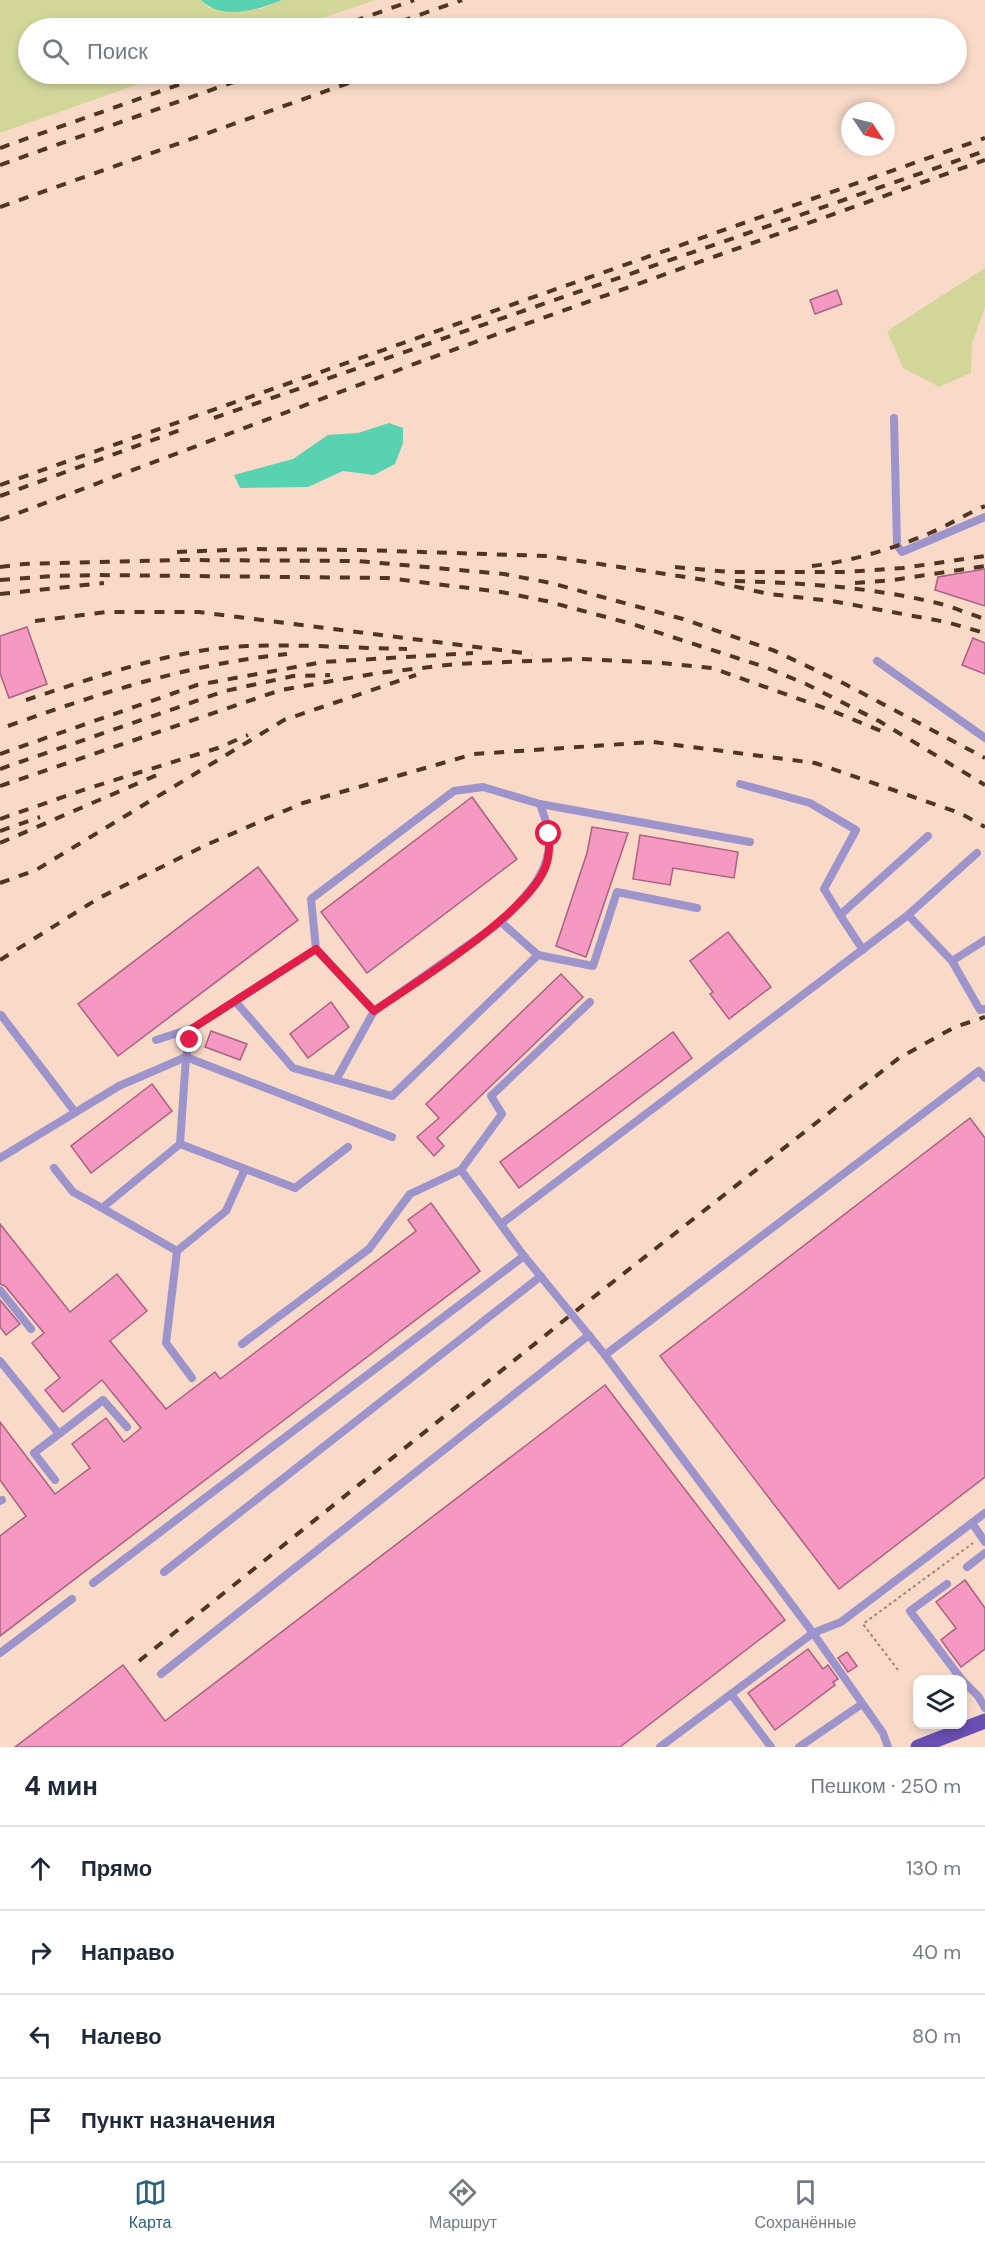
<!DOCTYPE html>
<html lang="ru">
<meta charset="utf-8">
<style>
body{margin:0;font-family:"DM Sans",sans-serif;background:#f2f2f3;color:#1f2937}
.controls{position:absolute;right:18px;bottom:18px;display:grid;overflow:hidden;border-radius:12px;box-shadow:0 3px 9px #0003}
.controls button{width:54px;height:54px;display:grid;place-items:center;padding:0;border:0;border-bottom:2px solid #e0e1e3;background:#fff;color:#1f2937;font:30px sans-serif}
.compass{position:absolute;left:841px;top:102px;width:54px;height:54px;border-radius:50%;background:#fff;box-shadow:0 3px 9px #0003;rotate:125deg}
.stop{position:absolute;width:18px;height:18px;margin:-14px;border:4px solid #e11d48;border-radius:50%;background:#fff}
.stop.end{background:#e11d48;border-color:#fff;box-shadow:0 2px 6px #0008}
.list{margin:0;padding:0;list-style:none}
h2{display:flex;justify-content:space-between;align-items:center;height:78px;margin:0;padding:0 24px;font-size:26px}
h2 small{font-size:20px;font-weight:400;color:#747a83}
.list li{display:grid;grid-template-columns:39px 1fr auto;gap:18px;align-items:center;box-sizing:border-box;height:84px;padding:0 24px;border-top:2px solid #e0e1e3}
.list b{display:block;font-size:22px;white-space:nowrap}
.list em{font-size:20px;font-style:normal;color:#747a83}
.icon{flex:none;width:33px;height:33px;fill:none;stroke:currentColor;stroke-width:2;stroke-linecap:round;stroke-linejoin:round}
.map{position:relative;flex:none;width:985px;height:1747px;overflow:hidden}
.search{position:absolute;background:#fff;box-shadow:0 3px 9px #0003;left:18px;right:18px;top:18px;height:66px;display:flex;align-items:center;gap:15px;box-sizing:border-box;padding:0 21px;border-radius:33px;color:#747a83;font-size:22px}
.sheet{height:414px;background:#fff}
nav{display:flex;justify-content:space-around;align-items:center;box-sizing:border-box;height:84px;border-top:2px solid #e0e1e3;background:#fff;font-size:16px;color:#747a83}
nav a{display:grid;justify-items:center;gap:3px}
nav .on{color:#2b627c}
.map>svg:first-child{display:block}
.green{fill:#d2d799}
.water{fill:#59d2b1}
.building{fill:#f599c2;stroke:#ab6182;stroke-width:1.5}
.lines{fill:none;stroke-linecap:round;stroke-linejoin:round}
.path{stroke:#a28472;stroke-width:2;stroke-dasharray:3 3;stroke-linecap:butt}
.lane{stroke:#9e94cc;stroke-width:8}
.primary{stroke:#694fb3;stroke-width:15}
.rail{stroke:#513422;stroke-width:4;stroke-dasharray:10 10;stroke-linecap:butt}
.route{stroke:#e11d48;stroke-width:8}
</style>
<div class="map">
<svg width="985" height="1747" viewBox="0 0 985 1747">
<rect width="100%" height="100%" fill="#f9dac9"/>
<g class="green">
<path d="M0,0h201l8,8 52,1 21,-9h93l-81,28h-266v46h139l-167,59z"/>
<path d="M985,268v39l-13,37 -1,29 -32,14 -36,-19 -16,-37z"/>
</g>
<g class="water">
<path d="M201,0h81c-24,10 -60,21 -81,0z"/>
<path d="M389,423l14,5v15l-8,21 -21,11 -31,-4 -35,16 -68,1 -6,-13 59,-16 35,-24 30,-2z"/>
</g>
<g class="building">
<path d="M837,290l5,14 -27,10 -5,-14z"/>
<path d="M985,569v37l-50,-16 3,-13z"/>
<path d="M27,627l20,57 -38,14 -9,-25v-37z"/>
<path d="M973,638l12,5v31l-23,-9z"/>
<path d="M472,797l45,62 -150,114 -46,-61z"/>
<path d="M592,827l36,6 -42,124 -30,-11 31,-93z"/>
<path d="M640,835l98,17 -4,26 -61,-10 -3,17 -37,-6z"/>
<path d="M258,867l40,53 -180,136 -40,-52z"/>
<path d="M728,932l43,55 -42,32 -19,-25 3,-2 -23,-31z"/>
<path d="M561,974l22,23 -146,141 7,8 -10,10 -17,-19 22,-19 -13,-14z"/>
<path d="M331,1002l18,25 -41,31 -18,-24z"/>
<path d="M211,1031l36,13 -7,16 -35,-13z"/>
<path d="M673,1032l19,26 -173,130 -19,-26z"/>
<path d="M152,1084l20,27 -81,62 -20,-27z"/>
<path d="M970,1118l15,20v339l-146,112 -179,-233z"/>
<path d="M431,1203l49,68 -480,365v-100l26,-20 -26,-36v-58l55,72 35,-26 -18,-24 34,-26 18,24 17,-14 -39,-48 -39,32 -18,-22 15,-12 -28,-35 12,-10 -39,-47 -5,-2v-60l70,88 47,-38 30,37 -37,30 56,68 49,-37 5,7 196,-148 -8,-11z"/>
<path d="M0,1300l20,24 -14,11 -6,-8z"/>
<path d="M605,1385l180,235 -165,127h-605l108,-82 42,56z"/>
<path d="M965,1580l20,28v41l-24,18 -20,-27 15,-12 -20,-26z"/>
<path d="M808,1649l15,20 5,-4 10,14 -5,3 2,3 -60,45 -27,-37z"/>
<path d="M847,1652l10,14 -9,6 -10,-14z"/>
</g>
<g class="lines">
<path class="path" d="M898,1670l-35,-46 110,-81"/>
<g class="lane">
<path d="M894,418l3,127 5,7 83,-35"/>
<path d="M877,661l108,77"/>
<path d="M740,784l70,19 46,27 -32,59 16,26 88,-79"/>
<path d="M840,915l23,35"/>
<path d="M908,915l44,46 28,49 5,-1"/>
<path d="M501,922c24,-26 51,-49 48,-87 -1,-10 -6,-22 -9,-31l210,38"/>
<path d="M316,949l-5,-50 143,-108 29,-4 57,17"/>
<path d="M952,961l33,-21"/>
<path d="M235,1001l58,67 43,12 38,-69"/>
<path d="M590,1002l-99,94 11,18 -41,56 63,86 81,99 208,278 70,100 5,14"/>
<path d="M1,1015l74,97"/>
<path d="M156,1040l37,-12"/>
<path d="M336,1080l56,16 146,-141"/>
<path d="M180,1144l-78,64 75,43 49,-40 19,-42"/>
<path d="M348,1147l-53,41 -115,-44 6,-87 7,-29 123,-79 58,62 127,-89 37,33 55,11 24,-74 80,16"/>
<path d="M0,1158l119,-72 67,-29 206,80"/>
<path d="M54,1168l19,24 29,16"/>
<path d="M501,1224l407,-309 69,-62"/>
<path d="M177,1251l-11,92 26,35"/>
<path d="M0,1290l31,39"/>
<path d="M242,1344l127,-95 41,-55 51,-24"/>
<path d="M605,1355l374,-284 6,7"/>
<path d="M0,1361l59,73 44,-34 24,27"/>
<path d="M55,1480l-21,-27 25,-19"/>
<path d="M0,1501l2,-1"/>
<path d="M972,1523l13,19"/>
<path d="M967,1567l18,-14"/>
<path d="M164,1572l377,-296"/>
<path d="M93,1583l431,-327"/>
<path d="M947,1584l-37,27 52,69"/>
<path d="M0,1653l72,-54"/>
<path d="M161,1674l428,-339"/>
<path d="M962,1680l16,16 7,12"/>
<path d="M731,1694l40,53"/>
<path d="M660,1747l153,-114 28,-11 144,-109"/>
<path d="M799,1747l63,-43"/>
</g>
<path class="primary" d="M918,1747l67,-26"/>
<g class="rail">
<path d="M335,28l79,-28"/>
<path d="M382,28l80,-28"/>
<path d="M0,148l209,-74"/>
<path d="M0,165l256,-91"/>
<path d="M0,207l374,-133"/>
<path d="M214,418l771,-267"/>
<path d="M0,485l985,-347"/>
<path d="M0,496l183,-67"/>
<path d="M0,520l425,-160 560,-200"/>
<path d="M177,552l76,-3 107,1 187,6 158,24 64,14 63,7 114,21 39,11"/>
<path d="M812,566c40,-5 81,-17 118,-33 19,-8 36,-19 55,-27"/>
<path d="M0,567l24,-3 154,-4 180,1 146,13 47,9 132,36 92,32 70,33 140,74"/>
<path d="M675,567l54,5h116l58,-4 82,-12"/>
<path d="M0,580l53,-4 44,-1 290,3 114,14 45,9 86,23 133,43 41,17 73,37 106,64"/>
<path d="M735,581c68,2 136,6 202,22 16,4 32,11 48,16"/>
<path d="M855,583l38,-3 92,-14"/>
<path d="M0,594l104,-11"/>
<path d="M35,621l71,-9h93l333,42"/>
<path d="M26,700c71,-23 146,-51 221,-54 53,-2 107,2 160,3"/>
<path d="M8,726c93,-33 180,-62 279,-72"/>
<path d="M0,754l197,-69 126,-23 150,-9"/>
<path d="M0,769l225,-78 68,-15 37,-1"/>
<path d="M0,786l281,-96 97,-17 78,-9 124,-5 82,4 50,5 118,42 51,21"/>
<path d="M0,819l86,-30 132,-41 30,-13"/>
<path d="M0,831l40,-14"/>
<path d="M0,843l157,-68"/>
<path d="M0,883l36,-13 248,-150 132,-45"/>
<path d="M0,960l99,-62 107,-53 97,-42 171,-49 179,-12 162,21 145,50 25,14"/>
<path d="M139,1661l433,-347 327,-256 56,-31 30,-10"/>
</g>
</g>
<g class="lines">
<path class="route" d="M190,1040l3,-12 123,-79 58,62c42,-29 162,-102 173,-149 3,-9 2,-19 2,-28"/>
</g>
</svg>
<div class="controls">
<button><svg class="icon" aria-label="layers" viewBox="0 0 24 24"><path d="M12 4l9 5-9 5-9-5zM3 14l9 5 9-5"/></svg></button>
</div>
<svg class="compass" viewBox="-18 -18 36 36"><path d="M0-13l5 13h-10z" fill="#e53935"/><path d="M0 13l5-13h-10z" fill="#747a83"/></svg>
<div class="stop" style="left:549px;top:834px"></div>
<div class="stop end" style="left:190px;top:1040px"></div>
<div class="search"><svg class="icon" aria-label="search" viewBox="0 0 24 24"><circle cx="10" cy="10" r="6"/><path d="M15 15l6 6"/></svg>Поиск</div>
</div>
<section class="sheet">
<h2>4 мин<small>Пешком · 250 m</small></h2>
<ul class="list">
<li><svg class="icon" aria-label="ahead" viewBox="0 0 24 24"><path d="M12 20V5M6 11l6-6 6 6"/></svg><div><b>Прямо</b></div><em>130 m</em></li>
<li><svg class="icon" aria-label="right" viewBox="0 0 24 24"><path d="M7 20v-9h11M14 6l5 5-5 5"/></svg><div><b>Направо</b></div><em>40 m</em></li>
<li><svg class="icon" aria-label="left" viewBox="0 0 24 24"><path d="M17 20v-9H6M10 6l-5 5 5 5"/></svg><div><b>Налево</b></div><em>80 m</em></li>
<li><svg class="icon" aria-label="arrive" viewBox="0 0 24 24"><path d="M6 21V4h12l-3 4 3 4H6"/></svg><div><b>Пункт назначения</b></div></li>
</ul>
</section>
<nav>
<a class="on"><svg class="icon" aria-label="map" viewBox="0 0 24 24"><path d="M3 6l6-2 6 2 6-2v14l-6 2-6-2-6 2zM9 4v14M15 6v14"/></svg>Карта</a>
<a><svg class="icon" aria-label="directions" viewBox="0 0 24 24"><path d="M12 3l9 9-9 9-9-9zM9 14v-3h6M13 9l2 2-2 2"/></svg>Маршрут</a>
<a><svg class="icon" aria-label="saved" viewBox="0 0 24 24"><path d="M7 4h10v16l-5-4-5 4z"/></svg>Сохранённые</a>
</nav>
